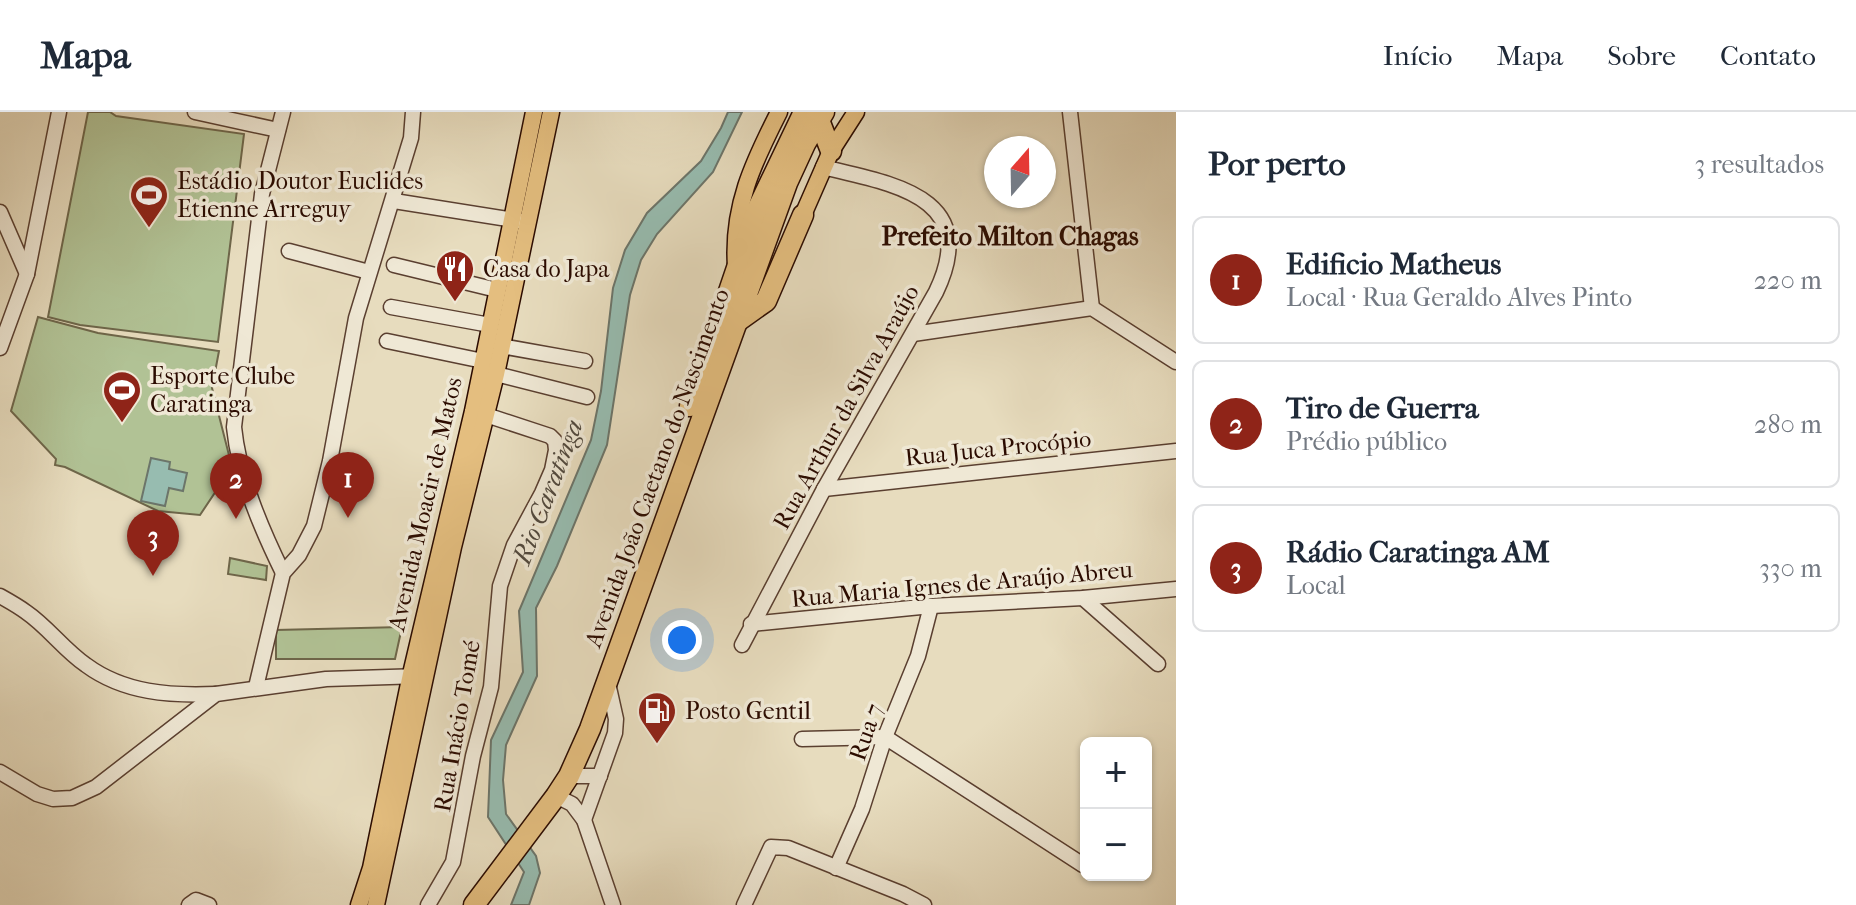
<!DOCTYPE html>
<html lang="pt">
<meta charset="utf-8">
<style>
body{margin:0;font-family:"IM FELL French Canon",serif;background:#f6f6f7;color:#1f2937}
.controls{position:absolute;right:24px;bottom:24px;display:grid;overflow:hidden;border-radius:12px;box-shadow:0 2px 6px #0004}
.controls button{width:72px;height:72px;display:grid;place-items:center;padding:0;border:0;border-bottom:2px solid #e0e1e3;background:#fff;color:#1f2937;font:40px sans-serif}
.compass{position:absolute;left:984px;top:24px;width:72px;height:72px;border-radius:50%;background:#fff;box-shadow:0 2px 6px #0004;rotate:20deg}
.you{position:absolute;left:682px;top:528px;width:28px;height:28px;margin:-20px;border:6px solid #fff;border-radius:50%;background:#1a73e8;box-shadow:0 0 0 12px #1a73e833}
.badge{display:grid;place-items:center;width:52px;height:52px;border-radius:50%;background:#8f2418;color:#fff;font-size:26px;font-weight:700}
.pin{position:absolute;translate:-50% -66px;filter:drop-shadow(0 2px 4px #0008)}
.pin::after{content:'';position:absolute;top:42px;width:28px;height:24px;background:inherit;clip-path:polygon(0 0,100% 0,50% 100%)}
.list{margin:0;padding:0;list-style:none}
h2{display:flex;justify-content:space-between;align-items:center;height:104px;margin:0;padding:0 32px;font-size:34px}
h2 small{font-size:26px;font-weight:400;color:#747a83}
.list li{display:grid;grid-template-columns:52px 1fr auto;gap:24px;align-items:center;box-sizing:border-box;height:128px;margin:0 16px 16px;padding:0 16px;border:2px solid #e0e1e3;border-radius:12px}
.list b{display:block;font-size:30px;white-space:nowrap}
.list p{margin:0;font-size:26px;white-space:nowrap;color:#747a83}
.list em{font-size:26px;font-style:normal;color:#747a83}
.map{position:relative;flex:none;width:1176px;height:793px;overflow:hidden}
header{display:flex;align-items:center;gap:48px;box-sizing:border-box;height:112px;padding:0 40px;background:#fff;border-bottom:2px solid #e0e1e3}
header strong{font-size:38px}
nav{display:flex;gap:44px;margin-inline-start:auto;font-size:28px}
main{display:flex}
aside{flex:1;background:#fff}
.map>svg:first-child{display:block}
.green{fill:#b1c295;stroke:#6e664a;stroke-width:2}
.water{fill:#97bcb0;stroke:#6c756a;stroke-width:2}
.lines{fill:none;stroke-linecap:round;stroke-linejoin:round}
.minor-casing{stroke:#5a3f30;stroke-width:17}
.major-casing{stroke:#2b0b00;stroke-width:19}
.highway-casing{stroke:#2b0b00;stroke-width:23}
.minor{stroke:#efe8d5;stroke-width:14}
.major{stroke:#e4be7f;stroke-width:16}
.highway{stroke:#e4be7f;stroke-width:20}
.labels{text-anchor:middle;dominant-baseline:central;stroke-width:7;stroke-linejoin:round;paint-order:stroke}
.poi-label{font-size:24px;fill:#2b0b00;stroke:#efe8d5;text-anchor:start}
.street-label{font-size:24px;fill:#2b0b00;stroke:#efe8d5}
.neighbourhood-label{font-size:26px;font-weight:bold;fill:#2b0b00;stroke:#efe8d5}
.water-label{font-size:26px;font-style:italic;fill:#51493e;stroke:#efe8d5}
</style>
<header>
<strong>Mapa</strong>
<nav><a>Início</a><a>Mapa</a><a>Sobre</a><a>Contato</a></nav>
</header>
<main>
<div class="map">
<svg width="1176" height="793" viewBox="0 0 1176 793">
<rect width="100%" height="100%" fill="#e7dcbe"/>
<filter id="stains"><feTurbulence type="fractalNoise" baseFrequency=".0025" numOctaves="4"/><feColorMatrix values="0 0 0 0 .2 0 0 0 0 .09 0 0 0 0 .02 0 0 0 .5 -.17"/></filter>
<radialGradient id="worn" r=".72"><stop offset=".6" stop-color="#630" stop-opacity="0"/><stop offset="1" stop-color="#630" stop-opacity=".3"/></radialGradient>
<g class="green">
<path d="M88,0h22l6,4 128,18 -26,208 -138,-17 -32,-8z"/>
<path d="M38,205l60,16 121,18 -7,37 20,79 -32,48 -42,-4 -93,-44 -10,-2 1,-6 -45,-48z"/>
<path d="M230,446l37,8 -1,14 -38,-6z"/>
<path d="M402,515l-7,32h-119v-29z"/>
</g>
<g class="water">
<path d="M728,0h14l-29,60 -56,62 -16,26 -11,35 -23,150 -50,121 -21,42 1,68 -31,69 -3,35 3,34 30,42 4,17 -11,32h-18l13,-33 -36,-55 3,-77 32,-68 -4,-61 72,-171 10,-49 12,-103 12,-38 22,-37 54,-52 20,-33z"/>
<path d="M151,346l19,4 -1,7 18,4 -4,18 -14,-3 -4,18 -24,-5z"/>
</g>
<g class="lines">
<defs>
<g id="minor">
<path d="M195,0l83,18"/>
<path d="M283,0l-21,82 -28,233c5,50 27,101 49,146"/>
<path d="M1070,0l22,196"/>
<path d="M394,89l126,20"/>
<path d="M0,100l27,62"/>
<path d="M289,139l80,21"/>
<path d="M394,153l103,25"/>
<path d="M391,195l99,18"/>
<path d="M913,222l179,-26 84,54"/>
<path d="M387,229l96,20"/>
<path d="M501,234l84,15"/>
<path d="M0,236l27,-74 32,-162"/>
<path d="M496,262l91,23"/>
<path d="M824,377l352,-38"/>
<path d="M0,484c9,5 18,10 26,16 22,15 38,38 60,53 38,28 84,31 130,29"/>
<path d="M1083,486l75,66"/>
<path d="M751,512l180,-18 152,-8 93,-9"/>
<path d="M742,533l82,-156 112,-197c46,-96 -44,-108 -113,-125"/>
<path d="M256,575l27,-114 16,-18 15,-29 16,-65 26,-143 55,-180 2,-26"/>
<path d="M802,627l83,-2 198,128"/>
<path d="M0,660l37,22 16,5 19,-1 24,-11 120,-93 110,-15 95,-3"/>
<path d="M569,664h31"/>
<path d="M556,684l16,8 12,16 29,85"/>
<path d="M584,708l31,-87 1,-14 -8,-36"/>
<path d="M836,756l26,-59 23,-72 33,-81 13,-50"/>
<path d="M189,793l7,-5 13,5"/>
<path d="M428,793l25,-43 20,-106 18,-69 9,-101 14,-41 28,-52 10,-23 4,-20 -1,-9 -5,-5 -73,-24"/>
<path d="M744,793l27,-58 17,1 115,46 21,11"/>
</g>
<g id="major">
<path d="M803,103l28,-64 25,-39"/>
<path d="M736,154c-4,-59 17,-103 43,-154"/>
<path d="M359,793l12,-37 40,-194 62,-263 61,-299"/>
<path d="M376,793l77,-358 43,-173 55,-262"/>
</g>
<g id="highway">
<path d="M819,8l12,31"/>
<path d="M735,211l31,-22 37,-86"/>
<path d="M690,294l66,-194 48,-100"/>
<path d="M474,793l82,-109 13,-20 21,-47 197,-546 18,-39 19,-32"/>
</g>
</defs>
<use href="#minor" class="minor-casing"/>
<use href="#major" class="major-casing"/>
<use href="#highway" class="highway-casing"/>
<use href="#minor" class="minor"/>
<use href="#major" class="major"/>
<use href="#highway" class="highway"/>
</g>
<defs>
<symbol id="stadium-pin" viewBox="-11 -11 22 30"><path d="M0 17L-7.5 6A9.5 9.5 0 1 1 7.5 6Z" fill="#8f2418" stroke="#efe8d5"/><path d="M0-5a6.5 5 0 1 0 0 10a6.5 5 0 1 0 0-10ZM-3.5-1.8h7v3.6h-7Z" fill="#fff"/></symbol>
<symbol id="restaurant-pin" viewBox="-11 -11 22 30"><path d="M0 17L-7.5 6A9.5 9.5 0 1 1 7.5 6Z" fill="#8f2418" stroke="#efe8d5"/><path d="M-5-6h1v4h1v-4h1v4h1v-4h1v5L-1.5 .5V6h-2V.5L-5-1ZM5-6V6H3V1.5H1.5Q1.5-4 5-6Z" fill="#fff"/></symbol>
<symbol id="fuel-pin" viewBox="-11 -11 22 30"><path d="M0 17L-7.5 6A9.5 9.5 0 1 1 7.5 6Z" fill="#8f2418" stroke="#efe8d5"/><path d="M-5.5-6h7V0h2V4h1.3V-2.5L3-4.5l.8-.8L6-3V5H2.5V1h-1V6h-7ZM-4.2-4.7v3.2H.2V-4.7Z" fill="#fff"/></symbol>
</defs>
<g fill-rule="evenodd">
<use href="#stadium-pin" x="127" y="61" width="44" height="60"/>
<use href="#restaurant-pin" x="433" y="135" width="44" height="60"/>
<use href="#stadium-pin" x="100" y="256" width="44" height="60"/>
<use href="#fuel-pin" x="635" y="577" width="44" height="60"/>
</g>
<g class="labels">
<g class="poi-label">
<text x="177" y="69">Estádio Doutor Euclides<tspan x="177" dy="28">Etienne Arreguy</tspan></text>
<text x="483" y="157">Casa do Japa</text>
<text x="150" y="264">Esporte Clube<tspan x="150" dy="28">Caratinga</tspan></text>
<text x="685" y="599">Posto Gentil</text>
</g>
<g class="street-label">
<text transform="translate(846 295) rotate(-61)">Rua Arthur da Silva Araújo</text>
<text transform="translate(998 336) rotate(-6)">Rua Juca Procópio</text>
<text transform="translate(657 356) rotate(-70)">Avenida João Caetano do Nascimento</text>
<text transform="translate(425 392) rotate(-77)">Avenida Moacir de Matos</text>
<text transform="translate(962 472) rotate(-5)">Rua Maria Ignes de Araújo Abreu</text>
<text transform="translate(457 614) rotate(-80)">Rua Inácio Tomé</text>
<text transform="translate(866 620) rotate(-71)">Rua 7</text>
</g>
<g class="neighbourhood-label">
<text x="1010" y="124">Prefeito Milton Chagas</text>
</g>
<g class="water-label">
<text transform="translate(548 380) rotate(-69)">Rio Caratinga</text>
</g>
</g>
<rect width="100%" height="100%" filter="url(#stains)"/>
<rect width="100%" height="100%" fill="url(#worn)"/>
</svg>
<div class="controls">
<button>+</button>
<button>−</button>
</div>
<svg class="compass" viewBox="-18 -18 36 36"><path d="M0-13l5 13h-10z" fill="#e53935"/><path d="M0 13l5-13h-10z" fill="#747a83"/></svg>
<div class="you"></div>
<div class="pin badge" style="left:348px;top:406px">1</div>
<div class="pin badge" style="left:236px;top:407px">2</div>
<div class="pin badge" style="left:153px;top:464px">3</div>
</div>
<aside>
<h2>Por perto<small>3 resultados</small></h2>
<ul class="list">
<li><span class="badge">1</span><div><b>Edificio Matheus</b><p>Local · Rua Geraldo Alves Pinto</p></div><em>220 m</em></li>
<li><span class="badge">2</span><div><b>Tiro de Guerra</b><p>Prédio público</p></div><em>280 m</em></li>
<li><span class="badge">3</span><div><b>Rádio Caratinga AM</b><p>Local</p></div><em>330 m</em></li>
</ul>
</aside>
</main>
